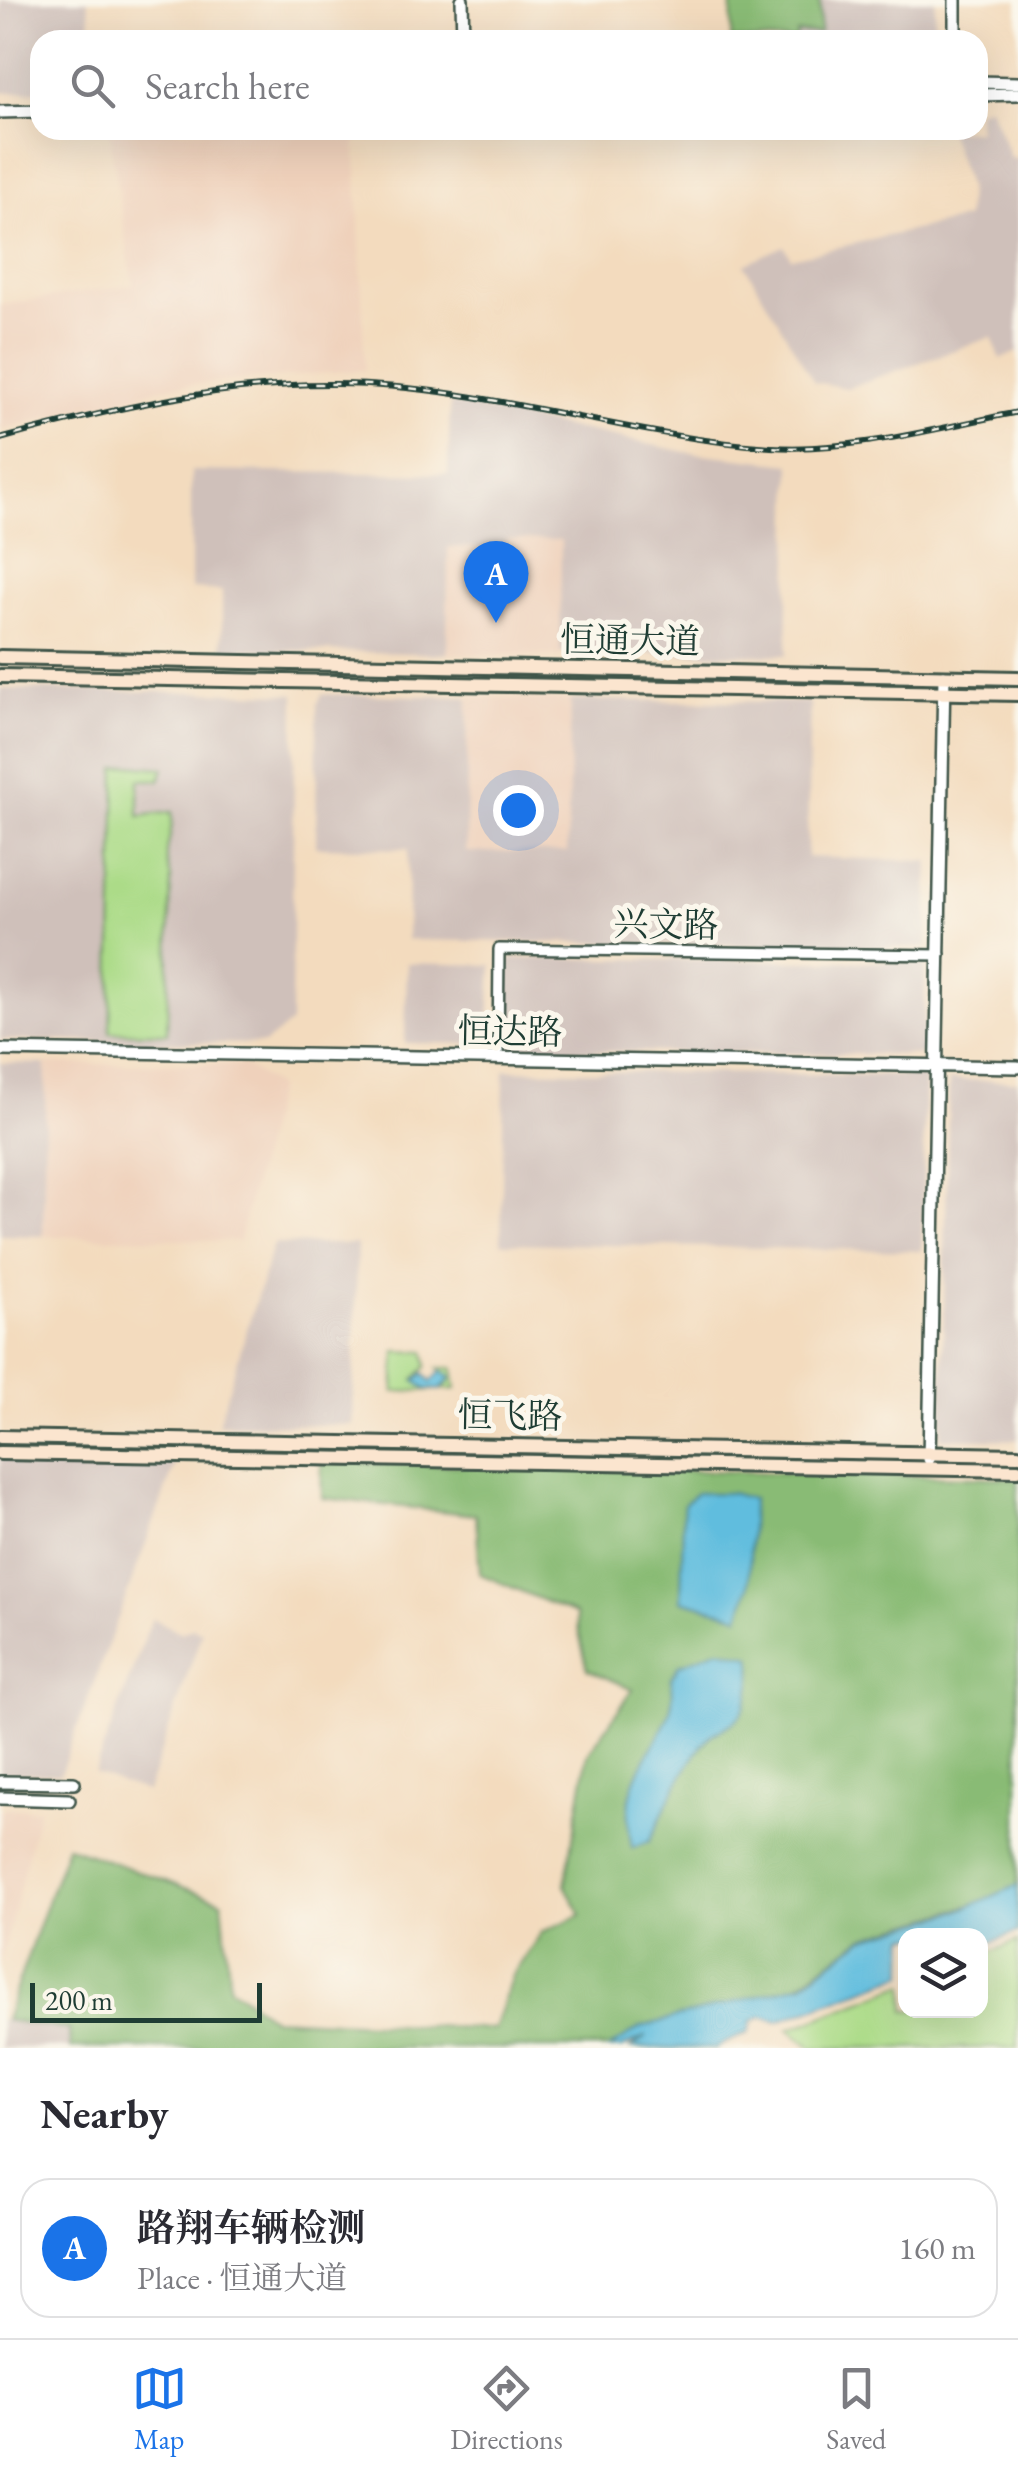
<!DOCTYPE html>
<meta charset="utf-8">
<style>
body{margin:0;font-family:"EB Garamond","Noto Serif SC",serif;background:#f2f2f3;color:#2b2b33}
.controls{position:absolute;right:30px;bottom:30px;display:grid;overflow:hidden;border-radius:20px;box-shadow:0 10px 40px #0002}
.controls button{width:90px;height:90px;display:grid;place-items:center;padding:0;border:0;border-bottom:2px solid #e1e1e2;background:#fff;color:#2b2b33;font:50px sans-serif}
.scale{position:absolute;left:30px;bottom:25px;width:232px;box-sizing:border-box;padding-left:10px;border:5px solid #1f3d34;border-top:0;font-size:28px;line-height:35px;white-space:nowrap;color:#1f3d34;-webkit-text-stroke:8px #fbf7ec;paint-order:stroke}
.you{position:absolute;left:518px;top:810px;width:35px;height:35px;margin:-25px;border:8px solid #fff;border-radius:50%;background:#1a73e8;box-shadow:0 0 0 15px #1a73e833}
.badge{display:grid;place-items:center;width:65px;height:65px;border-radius:50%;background:#1a73e8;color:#fff;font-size:32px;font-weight:700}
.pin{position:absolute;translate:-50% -82px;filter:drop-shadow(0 2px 5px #0008)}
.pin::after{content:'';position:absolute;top:52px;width:35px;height:30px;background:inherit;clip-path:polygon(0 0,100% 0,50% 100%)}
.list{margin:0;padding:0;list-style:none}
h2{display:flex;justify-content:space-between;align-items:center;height:130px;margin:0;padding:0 40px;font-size:42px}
h2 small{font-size:32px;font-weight:400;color:#7c7c81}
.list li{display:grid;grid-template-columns:65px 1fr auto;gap:30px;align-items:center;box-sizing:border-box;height:140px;margin:0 20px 20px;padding:0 20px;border:2px solid #e1e1e2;border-radius:30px}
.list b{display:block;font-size:38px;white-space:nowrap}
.list p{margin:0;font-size:32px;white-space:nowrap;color:#7c7c81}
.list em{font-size:32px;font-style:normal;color:#7c7c81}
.icon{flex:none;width:55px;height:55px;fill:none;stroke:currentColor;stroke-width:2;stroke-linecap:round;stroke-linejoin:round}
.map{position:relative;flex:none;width:1018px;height:2048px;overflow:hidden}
.search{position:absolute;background:#fff;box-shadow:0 10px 40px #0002;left:30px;right:30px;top:30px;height:110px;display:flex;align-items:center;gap:25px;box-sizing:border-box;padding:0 35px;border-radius:30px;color:#7c7c81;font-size:38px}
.sheet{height:290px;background:#fff}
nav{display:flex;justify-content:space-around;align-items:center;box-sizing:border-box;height:140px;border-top:2px solid #e1e1e2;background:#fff;font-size:28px;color:#7c7c81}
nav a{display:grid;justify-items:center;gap:5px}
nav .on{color:#1a73e8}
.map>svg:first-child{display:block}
.built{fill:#efd1bb}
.industrial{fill:#cfc0ba}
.green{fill:#acdb88;stroke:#668c5e;stroke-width:2.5}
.forest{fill:#89bb74;stroke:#547c54;stroke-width:2.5}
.water{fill:#60bdde;stroke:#407d89;stroke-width:2.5}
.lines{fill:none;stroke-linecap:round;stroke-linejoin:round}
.minor-casing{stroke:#3f5549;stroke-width:14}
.tertiary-casing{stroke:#3f5549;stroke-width:16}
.secondary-casing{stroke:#3f5549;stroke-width:18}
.minor{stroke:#fff;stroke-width:9}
.tertiary{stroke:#fff;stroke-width:11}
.secondary{stroke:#fbe5cf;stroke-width:12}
.rail-casing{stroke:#1f3d34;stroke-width:6}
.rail{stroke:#fbf7ec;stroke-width:2.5;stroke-dasharray:8;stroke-linecap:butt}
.labels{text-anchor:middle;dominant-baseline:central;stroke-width:10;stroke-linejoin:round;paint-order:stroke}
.street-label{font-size:35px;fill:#1f3d34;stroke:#fbf7ec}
</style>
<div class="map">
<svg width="1018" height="2048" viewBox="0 0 1018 2048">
<rect width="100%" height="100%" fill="#fbf7ec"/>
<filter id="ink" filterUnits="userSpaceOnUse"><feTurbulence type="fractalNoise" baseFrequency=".01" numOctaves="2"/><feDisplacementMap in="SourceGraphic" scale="20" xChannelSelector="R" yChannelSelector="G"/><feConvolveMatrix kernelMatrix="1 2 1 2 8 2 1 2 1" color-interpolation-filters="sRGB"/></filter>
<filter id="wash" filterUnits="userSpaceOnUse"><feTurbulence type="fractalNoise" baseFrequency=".0048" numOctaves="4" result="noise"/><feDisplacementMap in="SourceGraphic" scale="40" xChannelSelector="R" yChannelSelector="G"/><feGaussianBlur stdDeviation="2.25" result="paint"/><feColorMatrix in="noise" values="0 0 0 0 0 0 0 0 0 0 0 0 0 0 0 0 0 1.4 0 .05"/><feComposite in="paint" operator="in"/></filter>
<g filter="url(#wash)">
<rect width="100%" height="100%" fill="#f3dbbe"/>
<g class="built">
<path d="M355,130l10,240 -195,16 -170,44v-125l133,-20 -24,-154z"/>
<path d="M505,539l56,1 -1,116 -113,-2 1,-107 56,1z"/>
<path d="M468,697l103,3 -4,153 -102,-1z"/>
<path d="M46,1064h197l30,20 4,4 -38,153 -196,-5z"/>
<path d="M0,1809h39l-39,157z"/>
</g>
<g class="industrial">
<path d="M0,0h88l4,40h-52v51l-40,2z"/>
<path d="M820,0h115l-1,40h-138v-7h24z"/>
<path d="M989,106l22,53 7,-1v194l-18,7 -8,-22 -145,51 -33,-6 -70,-118 40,-18 7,12 175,-40 2,-30 -20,-58h30v-20z"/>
<path d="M450,403l236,49 105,12 -4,191 -227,-3 1,-112 -55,-1 -1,9 -57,-1 -1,107 -225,-5v-58l-31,-2v-118l257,3z"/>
<path d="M0,689l295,5 -4,329 -27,21 -264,-4z"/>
<path d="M322,694l146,3 -2,155h101l4,-152 239,2 -3,155 122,4 -2,87 -520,-8 1,-91 -92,-2 1,-142z"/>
<path d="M512,958l413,4 -1,93 -416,-5 -5,-8 2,-76z"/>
<path d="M407,963l85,2 -4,79 -83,-1z"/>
<path d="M0,1063l46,1 -3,172 -43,-1z"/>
<path d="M504,1070l421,6 -3,175 -421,-8z"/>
<path d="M949,1080l69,1v359l-77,-2z"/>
<path d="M273,1244h84l-4,181 -135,-1z"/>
<path d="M0,1457l176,5 -116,312 -60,-1z"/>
<path d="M152,1618l28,14 13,-4 9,4 -55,160 -53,-19z"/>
<path d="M0,2019l69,10 1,19h-70z"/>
</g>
<g class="green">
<path d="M128,765l36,3 -4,12h-21v36l33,-4c2,28 -12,36 -1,65l-4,156 -57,-1 6,-264z"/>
<path d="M396,1351l29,1 2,14 -12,13 11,10 14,1 10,-8 -12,-14h15l3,21 -62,3z"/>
<path d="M1018,1941v107h-205l-24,-19 116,-45 1,26h74l1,-54z"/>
</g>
<g class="forest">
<path d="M732,0h88v33h-23l-1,7h-65z"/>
<path d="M321,1462l697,16v413l-155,47 -70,50 -111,32 -68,28h-544l-1,-19 -64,-9 62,-174 155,55 8,86 42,31 222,11 18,-53 30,-44 39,-17 -16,-30 23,-131 45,-65 -46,-20 -12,-55 -95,-40 -4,-59 -154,-17z"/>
</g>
<g class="water">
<path d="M441,1371l10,7 -11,12 -14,-1 -11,-8 9,-8 7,9z"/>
<path d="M696,1493h35l21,6 -3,87 -9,30 -59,-16 2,-85 1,-11z"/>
<path d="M719,1649l32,7c4,17 -1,47 -12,61 -8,10 -23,12 -32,22 -25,31 -41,67 -58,103l-17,6c-4,-20 -5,-45 2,-65 11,-34 47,-65 37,-104l8,-14z"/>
<path d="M1018,1885v47l-37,14 -1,-10h-74l-1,38 -127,47 -16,-5 -9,4 -4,12 -34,16h-84l16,-12 -25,12h-13l32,-21 161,-43 61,-45 98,-29z"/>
</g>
</g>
<g filter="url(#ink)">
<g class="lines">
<defs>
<path id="minor" d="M498,1058l1,-109 441,6"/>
<g id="tertiary">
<path d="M462,0l1,40"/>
<path d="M955,40v-40"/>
<path d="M978,82l40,1"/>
<path d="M978,95l40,-1"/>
<path d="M0,112l40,-1"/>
<path d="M0,1050l1018,17"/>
<path d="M929,1459l15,-783"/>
<path d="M0,1782l74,1"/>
<path d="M0,1798l69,2"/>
</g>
<g id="secondary">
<path d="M0,657l1018,21"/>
<path d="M0,676l1018,18"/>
<path d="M0,1437l1018,18"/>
<path d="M0,1453l1018,17"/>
</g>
</defs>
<use href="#minor" class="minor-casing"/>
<use href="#tertiary" class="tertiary-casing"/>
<use href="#secondary" class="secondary-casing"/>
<use href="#minor" class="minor"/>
<use href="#tertiary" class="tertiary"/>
<use href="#secondary" class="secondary"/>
<defs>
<path id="rail" d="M0,439c111,-30 219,-56 336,-55 151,1 287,53 435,63 83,5 166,-19 247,-35"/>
</defs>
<use href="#rail" class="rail-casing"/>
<use href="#rail" class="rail"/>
</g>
</g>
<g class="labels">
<g class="street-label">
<text transform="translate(630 640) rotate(1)">恒通大道</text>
<text transform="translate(666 924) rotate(1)">兴文路</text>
<text transform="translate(510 1031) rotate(1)">恒达路</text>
<text transform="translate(510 1415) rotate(1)">恒飞路</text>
</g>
</g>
</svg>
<div class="controls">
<button><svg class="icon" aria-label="layers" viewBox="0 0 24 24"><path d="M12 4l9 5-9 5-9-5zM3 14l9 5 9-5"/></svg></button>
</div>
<div class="scale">200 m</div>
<div class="you"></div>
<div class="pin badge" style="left:496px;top:623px">A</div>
<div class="search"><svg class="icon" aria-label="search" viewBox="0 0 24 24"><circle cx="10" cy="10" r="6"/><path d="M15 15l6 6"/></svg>Search here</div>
</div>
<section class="sheet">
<h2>Nearby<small></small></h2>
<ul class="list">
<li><span class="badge">A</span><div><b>路翔车辆检测</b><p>Place · 恒通大道</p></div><em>160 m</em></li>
</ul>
</section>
<nav>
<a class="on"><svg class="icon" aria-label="map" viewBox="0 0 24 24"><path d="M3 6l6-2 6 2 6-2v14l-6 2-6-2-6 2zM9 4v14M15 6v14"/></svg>Map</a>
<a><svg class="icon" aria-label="directions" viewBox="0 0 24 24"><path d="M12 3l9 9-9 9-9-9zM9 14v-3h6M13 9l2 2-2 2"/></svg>Directions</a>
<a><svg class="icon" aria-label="saved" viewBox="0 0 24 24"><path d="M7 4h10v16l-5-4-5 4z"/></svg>Saved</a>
</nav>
